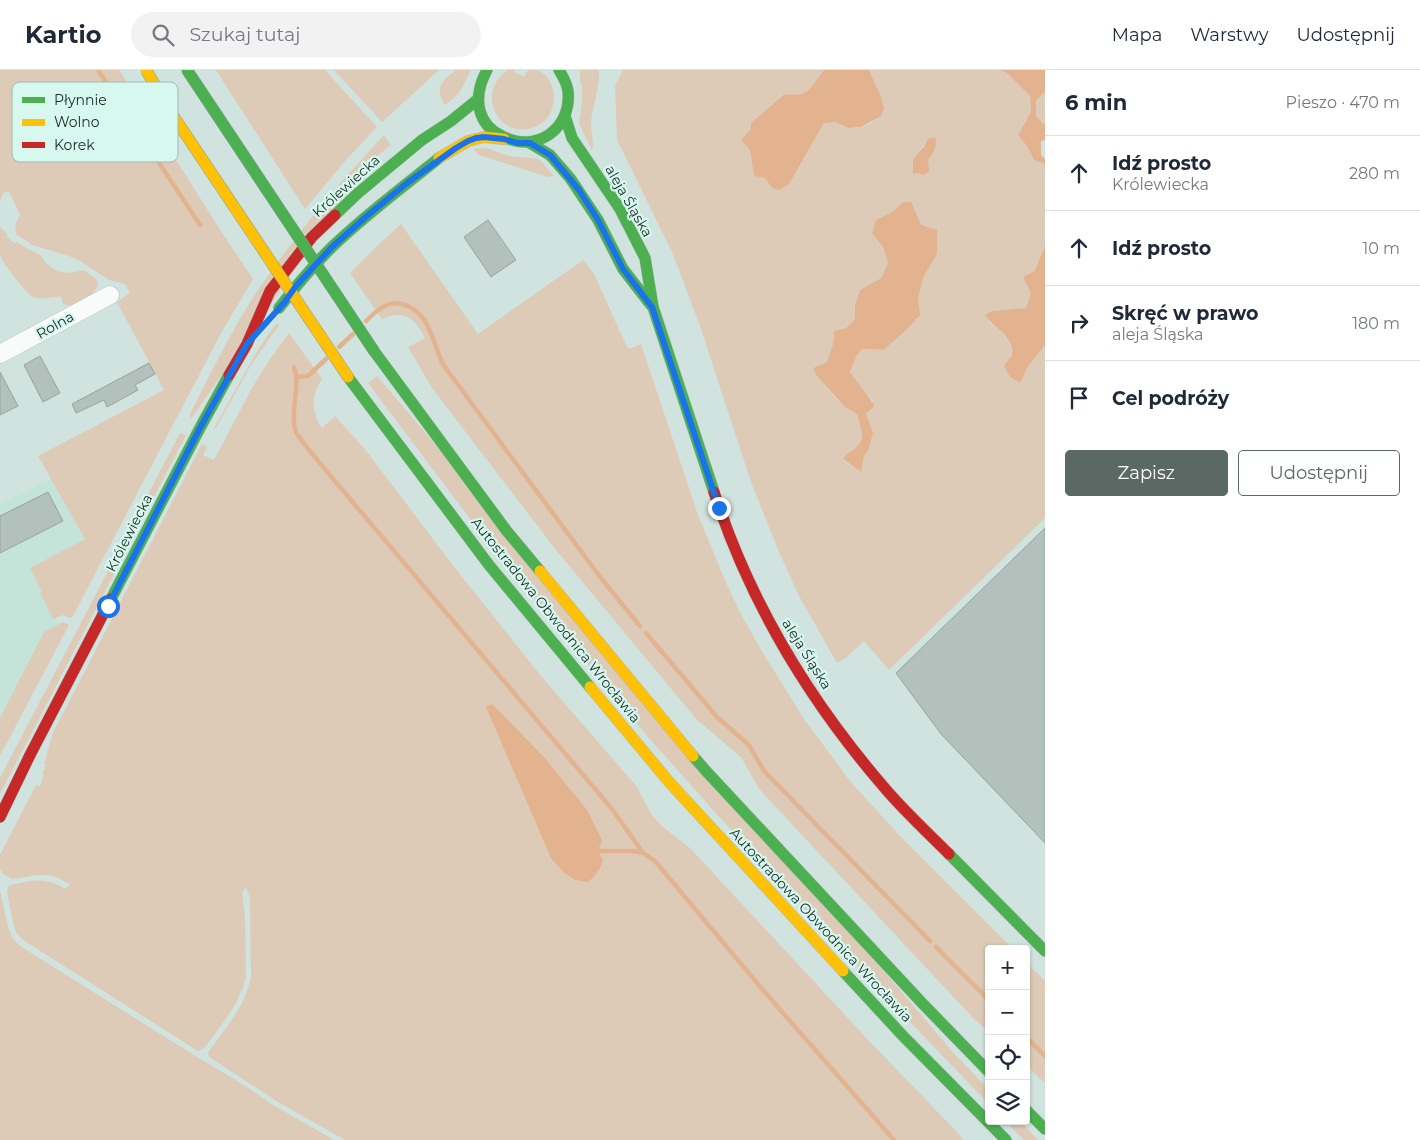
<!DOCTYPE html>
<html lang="pl">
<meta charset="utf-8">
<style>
body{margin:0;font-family:Montserrat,sans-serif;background:#f2f2f3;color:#1f2937}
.controls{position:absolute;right:15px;bottom:15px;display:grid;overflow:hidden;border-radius:5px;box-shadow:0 1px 4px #0004}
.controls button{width:45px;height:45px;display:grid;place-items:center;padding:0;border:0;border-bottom:1px solid #e0e1e3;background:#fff;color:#1f2937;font:25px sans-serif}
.stop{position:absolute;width:15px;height:15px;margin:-11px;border:4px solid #1a73e8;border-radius:50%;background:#fff}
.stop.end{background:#1a73e8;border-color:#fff;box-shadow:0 1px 5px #0008}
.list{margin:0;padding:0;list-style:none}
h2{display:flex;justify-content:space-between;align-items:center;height:65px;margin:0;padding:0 20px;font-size:21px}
h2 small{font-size:16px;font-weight:400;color:#747a83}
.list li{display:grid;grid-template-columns:32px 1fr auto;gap:15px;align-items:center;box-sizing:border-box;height:75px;padding:0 20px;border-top:1px solid #e0e1e3}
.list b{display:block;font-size:19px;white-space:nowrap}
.list p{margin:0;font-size:16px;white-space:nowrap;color:#747a83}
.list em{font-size:16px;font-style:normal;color:#747a83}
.actions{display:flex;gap:10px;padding:15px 20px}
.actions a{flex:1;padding:11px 0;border:1px solid #5b6965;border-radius:5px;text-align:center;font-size:18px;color:#5b6965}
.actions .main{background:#5b6965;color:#fff}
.icon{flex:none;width:28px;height:28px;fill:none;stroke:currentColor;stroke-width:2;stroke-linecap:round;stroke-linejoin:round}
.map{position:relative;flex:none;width:1045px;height:1070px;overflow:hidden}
header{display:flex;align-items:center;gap:30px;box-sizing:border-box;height:70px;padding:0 25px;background:#fff;border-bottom:1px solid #e0e1e3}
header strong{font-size:24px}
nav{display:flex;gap:28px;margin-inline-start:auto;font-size:18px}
.search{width:350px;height:45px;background:#f2f2f3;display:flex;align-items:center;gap:12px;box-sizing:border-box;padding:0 18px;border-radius:28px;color:#747a83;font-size:19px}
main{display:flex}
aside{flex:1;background:#fff}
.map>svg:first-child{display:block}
.built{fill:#c4e4da}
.green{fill:#ddcbb8;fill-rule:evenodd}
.water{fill:#e2b38e}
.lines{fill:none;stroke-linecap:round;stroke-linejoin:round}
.stream{stroke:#e2b38e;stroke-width:4.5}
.building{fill:#b2c1bc;stroke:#96a4a0}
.street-casing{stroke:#aebdb9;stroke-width:19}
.fast-casing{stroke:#aebdb9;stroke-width:12}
.slow-casing{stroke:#aebdb9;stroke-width:12}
.jam-casing{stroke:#aebdb9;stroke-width:12}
.street{stroke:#f8fbfa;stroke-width:18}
.fast{stroke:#4caf50;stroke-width:11}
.slow{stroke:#ffc107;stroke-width:11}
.jam{stroke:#c62828;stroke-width:11}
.fast-bridge-casing{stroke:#829d96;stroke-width:12;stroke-linecap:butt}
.slow-bridge-casing{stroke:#829d96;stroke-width:12;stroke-linecap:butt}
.fast-bridge{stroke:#4caf50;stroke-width:11}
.slow-bridge{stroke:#ffc107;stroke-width:11}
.route{stroke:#1a73e8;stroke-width:6}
.labels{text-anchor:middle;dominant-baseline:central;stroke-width:4.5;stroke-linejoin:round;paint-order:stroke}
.street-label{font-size:14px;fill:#1b2824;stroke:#d6f8ee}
.key{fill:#d6f8ee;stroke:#9ebab1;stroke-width:1}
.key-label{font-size:14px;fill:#1b2824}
</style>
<header>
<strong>Kartio</strong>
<div class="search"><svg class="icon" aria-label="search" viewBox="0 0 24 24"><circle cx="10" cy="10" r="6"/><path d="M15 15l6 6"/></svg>Szukaj tutaj</div>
<nav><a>Mapa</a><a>Warstwy</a><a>Udostępnij</a></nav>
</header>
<main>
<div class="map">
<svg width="1045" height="1070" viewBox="0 0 1045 1070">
<rect width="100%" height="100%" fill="#d1e3de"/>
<path class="built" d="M51,409l35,60 -56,29 30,58 -60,116v-238z"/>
<g class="green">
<path d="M0,0h119l102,161 32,48 -33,56 -148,283h-2l-7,-3 -10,4 -13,-26 2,-1 -12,-24 55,-29 -47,-83 126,-66 -47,-88 13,-9 -5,-9 -16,-4 -29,-19 -11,-5 -37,-11 -16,-11 -1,-9 5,-10 -11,-24 -6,2 -3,8z"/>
<path d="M216,0h109l52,57 -31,33 -41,49z"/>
<path d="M334,0h105l-57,52z"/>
<path d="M456,0h15c-9,18 -9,23 -26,35 -11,-18 -3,-24 11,-35z"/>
<path d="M508,0h6l1,2 9,5 4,-7c4,0 8,0 11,1 5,2 9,6 11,11 9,17 2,41 -18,46 -36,11 -56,-38 -24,-58z"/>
<path d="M580,0h19c1,18 -6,34 -8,52 -1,9 4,19 1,28l-13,-27 3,-22v-13l-2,-7z"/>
<path d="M623,0h201c-15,19 -14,27 -41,24l-32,29v6l-10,11 9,10 4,26 11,2 7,10 17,-4 35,-61c15,-2 11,0 23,4 10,4 27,-4 34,-11l-12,-46h131l7,3 23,23 1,16 -13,23 9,11 7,14 11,4v81l-10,26 -4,22 -5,15 -34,3 -3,11c26,18 24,26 21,55l10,6 7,-15 18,-23v173l-156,152 -25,-29 -17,16 -10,6 -38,-67 -20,-44 -28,-70 -51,-156 -27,-72 -56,-114 -2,-54zM928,69v21l-9,13 -5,1c-2,-22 6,-19 14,-35zM903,132l18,23 16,29 -13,22 -6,22 1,17 -36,35 -21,-1 -5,6 -7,17 13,18 10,11 -7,13 -5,58 -1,-27 3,-8 -6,-23c-20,-11 -32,-28 -44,-46l14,-6 6,-18 1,-13 12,-3 9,-9v-14l5,-15 21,-12 7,-15 -5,-16 -11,-14 4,-12 15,-8z"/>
<path d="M1044,21h1v34l-9,-9v-15z"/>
<path d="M384,65l7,10 -16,13 -23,29 -161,232 -1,-5c22,-43 43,-87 70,-127 37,-54 79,-104 124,-152z"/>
<path d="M487,78l22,8 30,3 15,17 -6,1 -69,-22 -6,-6z"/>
<path d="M401,154l77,110 105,-74 11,14 32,71 3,4 12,-5 57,171 29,70 16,33 17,30 44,71 46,62 48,53 115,115h-24v83l-15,-13 -215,-230 -18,-32 -44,-37 -141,-170 -124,-162 -24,-41 17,-9c-9,-19 -21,-30 -43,-19l-32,-46 23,-23z"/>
<path d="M0,157l8,8 -1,2 8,7 2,-2c7,5 14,8 22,12 3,2 4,6 7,9 13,12 22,11 38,7l12,9 2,3v4l-9,12 -18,8 -8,-2 -2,-8c-8,1 -20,4 -28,1 -7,-4 -32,-35 -33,-43 0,-8 0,-19 0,-27z"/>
<path d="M277,253l2,2 -28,40 -35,63 -3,2 46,-82z"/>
<path d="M289,263l33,46c-11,16 -11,33 0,49l13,-12 29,32 91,120 86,108 96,111 14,27 12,13 27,21 182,196 87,90 4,6h-618l-67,-38 -69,-45 -1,-4 2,-3c16,-23 36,-45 41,-73l-1,-71v-8l-4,-11 -4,6 3,24 1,59c-5,27 -25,49 -41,71l-7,4 -175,-111 -6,-6 -3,-7 -7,-35 1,-5 3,-2c23,-5 33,-8 55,4l4,-5c-6,-3 -12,-7 -18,-8 -14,-3 -27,2 -40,3l-9,-5 -3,-6v-13l36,-70 4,1 4,-11 -2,-1 4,-9 -2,-1 9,-31 149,-289 5,3 -4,8 11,5 38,-72 18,-29z"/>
<path d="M377,306l574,674 38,40v14l-103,-107 -174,-188 -71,-80 -158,-193 -115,-153z"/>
<path d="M180,363l6,2 -186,359v-16z"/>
<path d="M63,552l6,3 -69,131v-38l44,-86z"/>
<path d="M0,820l8,37 4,10 8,9 174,109 50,30 29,20 58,33 1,2h-332z"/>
<path d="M1026,892l19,19v102l-19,-17z"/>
<path d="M1005,1051h15l18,19h-14z"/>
</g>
<g class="water">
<path d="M824,0h45l12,27 3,12 -3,7 -3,2 -17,9 -12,1 -14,-6 -11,1 -35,61 -10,6 -7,-2 -7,-10 -11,-2 -4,-26 -9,-10 10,-11v-6l33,-29c26,3 25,-5 40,-24z"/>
<path d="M1000,0h45v21l-9,10v15l9,9v15l-4,1v14l4,4v5l-11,-4 -7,-14 -9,-11 13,-23 -1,-16 -23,-23z"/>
<path d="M935,67c3,7 -2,18 -7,23l1,12 -6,3 -4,-2 -6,1v-14l5,-7 6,-6 4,-8z"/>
<path d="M903,132h8l10,23 16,5v24l-13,22 -6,22 2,17 -14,15 -23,20 -21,-1 -5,6 -7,17c5,8 22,27 24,34l-8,8 7,19 -5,18 -4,4 -3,17 -18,-14c24,-18 21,-16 14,-44l-12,-7 -29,-32 -3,-7 14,-6 6,-18 1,-13 12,-3 9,-9v-14l5,-15 21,-12 7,-15 -5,-16 -11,-14 4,-13 15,-7z"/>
<path d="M1045,175v100l-18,23 -7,15 -10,-6 -6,-11 8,-11c0,-3 0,-9 -2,-12 -5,-12 -18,-17 -25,-28l7,-4 34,-3 5,-15 -8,-16 12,-6z"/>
<path d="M492,634l52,53 43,53 15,30 -4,11 5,9c-3,10 -7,15 -15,22l-13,-2 -12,-8 -12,-14 -65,-151z"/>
</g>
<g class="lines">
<g class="stream">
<path d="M98,0l102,155"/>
<path d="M366,251c6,-6 13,-13 21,-16 5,-2 10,-2 15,-1 27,7 30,36 40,58 3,6 7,11 11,16l147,199 40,49"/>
<path d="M339,277l14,-13"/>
<path d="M294,297c7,20 -4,41 1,62 1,7 18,25 23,32l294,348 31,44 12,8 107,128 132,151"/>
<path d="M298,307l10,-1 18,-17"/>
<path d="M646,563l71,84 32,28 15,26 166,170"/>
<path d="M598,781h36l9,2"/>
<path d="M936,877l53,53"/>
<path d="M1026,967l19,19"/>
</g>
</g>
<g class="building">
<path d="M488,150l28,40 -25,17 -27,-40z"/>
<path d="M40,286l20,37 -17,9 -19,-37z"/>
<path d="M149,293l6,11 -20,11 3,5 -31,17 -3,-7 -28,13 -4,-9z"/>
<path d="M0,302l18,34 -18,9z"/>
<path d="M48,422l15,29 -63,32v-37z"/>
<path d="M1045,458v315l-104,-109 -45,-61z"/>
</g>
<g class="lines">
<defs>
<path id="street" d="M0,284l110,-59"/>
<g id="fast">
<path d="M487,0c-7,13 -11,26 -7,41 3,11 11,20 22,25 34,18 70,-7 66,-45 -1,-8 -5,-14 -9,-21"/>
<path d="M565,46l7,22 48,71 25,49 8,49 61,185"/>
<path d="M530,73l20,12 20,23 28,42 25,49 28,36"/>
<path d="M335,145l23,-22 64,-53 29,-19 26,-21"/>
<path d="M279,238c16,-21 34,-42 53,-61 33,-32 71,-60 107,-89"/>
<path d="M374,281l132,179 34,41"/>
<path d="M348,307l141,188 101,122"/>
<path d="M111,529l90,-173 28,-51"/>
<path d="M693,686l13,15 217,233 66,68"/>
<path d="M949,784l96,97"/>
<path d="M843,901l60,65 103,104"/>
<path d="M1026,1040l19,19"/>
</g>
<g id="slow">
<path d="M439,88l29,-17 16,-4 20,2"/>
<path d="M540,501l153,185"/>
<path d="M590,617l80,96 173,188"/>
</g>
<g id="jam">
<path d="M229,305l18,-31 23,-53 42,-54 23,-22"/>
<path d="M714,422c35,108 95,208 169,294 20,24 44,46 66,68"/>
<path d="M0,747l30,-62 81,-156"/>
</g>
</defs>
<use href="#street" class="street-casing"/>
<use href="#fast" class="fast-casing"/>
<use href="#slow" class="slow-casing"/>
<use href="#jam" class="jam-casing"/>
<use href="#street" class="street"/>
<use href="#fast" class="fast"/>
<use href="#slow" class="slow"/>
<use href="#jam" class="jam"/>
<defs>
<path id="fast-bridge" d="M187,0l187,281"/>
<path id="slow-bridge" d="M146,0l24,41 178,266"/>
</defs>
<use href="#fast-bridge" class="fast-bridge-casing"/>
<use href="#slow-bridge" class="slow-bridge-casing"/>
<use href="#fast-bridge" class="fast-bridge"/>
<use href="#slow-bridge" class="slow-bridge"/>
</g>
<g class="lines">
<path class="route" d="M108,536l93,-180 46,-82 37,-41 12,-17 36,-39 36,-32 39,-32 49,-35 12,-7 8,-3 8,-1 20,2 13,4h13l20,12 29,35 19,30 25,49 29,38 67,201"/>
</g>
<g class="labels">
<g class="street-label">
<text transform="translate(346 116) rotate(-42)">Królewiecka</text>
<text transform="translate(629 131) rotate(60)">aleja Śląska</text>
<text transform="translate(55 255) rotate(-29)">Rolna</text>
<text transform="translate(129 463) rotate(-63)">Królewiecka</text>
<text transform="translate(556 550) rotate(51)">Autostradowa Obwodnica Wrocławia</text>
<text transform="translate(807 584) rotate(58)">aleja Śląska</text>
<text transform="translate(821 855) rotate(47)">Autostradowa Obwodnica Wrocławia</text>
</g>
</g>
<rect x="12" y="12" width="166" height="80" rx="8" class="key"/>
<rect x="22" y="27" width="23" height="6" fill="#4caf50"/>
<rect x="22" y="49" width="23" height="7" fill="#ffc107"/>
<rect x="22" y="72" width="23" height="6" fill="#c62828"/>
<g class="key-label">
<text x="54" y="35">Płynnie</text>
<text x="54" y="57">Wolno</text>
<text x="54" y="80">Korek</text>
</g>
</svg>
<div class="controls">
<button>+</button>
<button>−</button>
<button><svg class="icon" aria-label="locate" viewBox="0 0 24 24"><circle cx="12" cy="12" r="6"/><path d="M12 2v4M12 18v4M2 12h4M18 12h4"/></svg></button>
<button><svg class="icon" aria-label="layers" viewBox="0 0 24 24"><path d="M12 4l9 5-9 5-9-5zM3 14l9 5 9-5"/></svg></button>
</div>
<div class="stop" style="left:108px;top:536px"></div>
<div class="stop end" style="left:719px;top:438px"></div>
</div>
<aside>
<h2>6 min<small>Pieszo · 470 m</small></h2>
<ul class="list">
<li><svg class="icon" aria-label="ahead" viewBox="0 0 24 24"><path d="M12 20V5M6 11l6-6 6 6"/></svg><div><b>Idź prosto</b><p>Królewiecka</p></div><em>280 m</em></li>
<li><svg class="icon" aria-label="ahead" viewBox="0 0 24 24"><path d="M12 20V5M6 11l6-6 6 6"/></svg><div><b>Idź prosto</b></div><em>10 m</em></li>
<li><svg class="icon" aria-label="right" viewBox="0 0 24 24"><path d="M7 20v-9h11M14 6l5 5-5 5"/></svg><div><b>Skręć w prawo</b><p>aleja Śląska</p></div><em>180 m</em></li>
<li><svg class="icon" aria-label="arrive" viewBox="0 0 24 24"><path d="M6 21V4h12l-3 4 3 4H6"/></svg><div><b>Cel podróży</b></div></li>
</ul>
<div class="actions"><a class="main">Zapisz</a><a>Udostępnij</a></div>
</aside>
</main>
